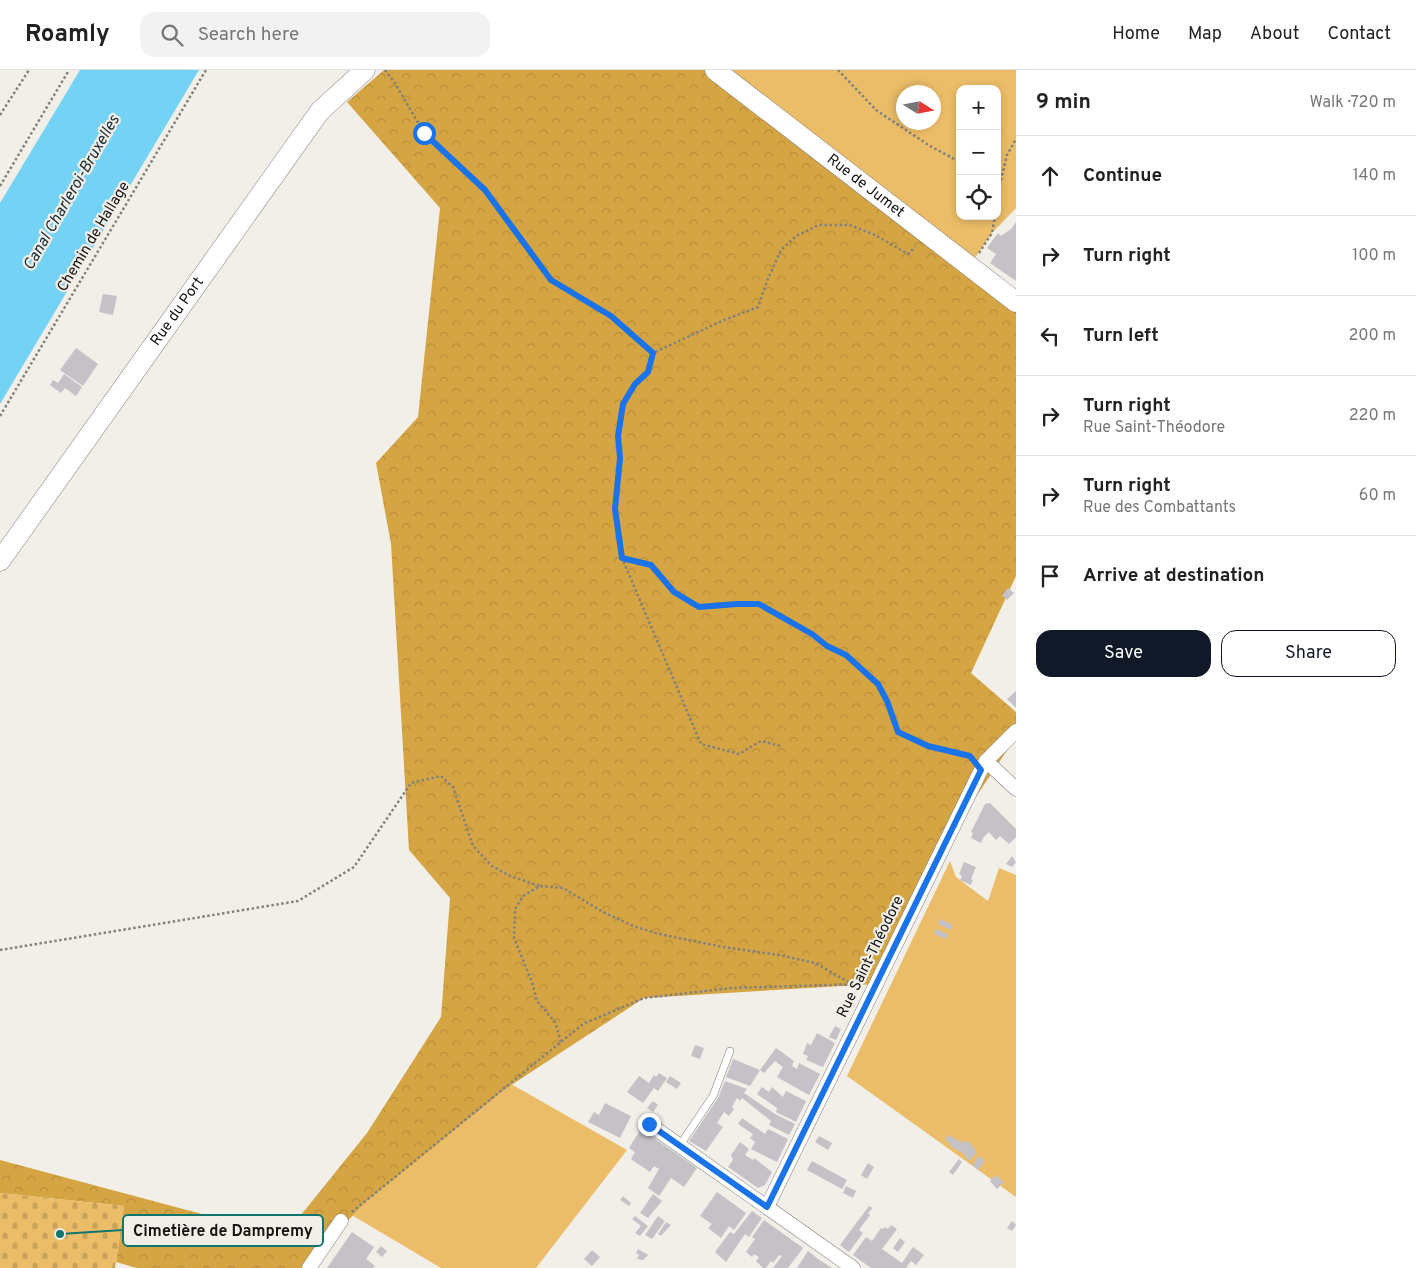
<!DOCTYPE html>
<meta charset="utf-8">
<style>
body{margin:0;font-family:Overpass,sans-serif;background:#f2f2f2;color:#222}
.controls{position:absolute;right:15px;top:15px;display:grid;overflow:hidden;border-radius:10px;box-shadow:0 2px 8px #0003}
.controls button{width:45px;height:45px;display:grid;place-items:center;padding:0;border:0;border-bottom:1px solid #e0e0e0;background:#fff;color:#222;font:25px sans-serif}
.compass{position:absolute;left:896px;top:15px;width:45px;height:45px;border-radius:50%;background:#fff;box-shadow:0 2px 8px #0003;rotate:101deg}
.stop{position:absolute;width:15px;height:15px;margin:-11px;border:4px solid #1a73e8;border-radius:50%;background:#fff}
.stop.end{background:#1a73e8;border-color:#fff;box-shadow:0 1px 5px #0008}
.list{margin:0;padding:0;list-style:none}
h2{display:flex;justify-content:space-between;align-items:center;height:65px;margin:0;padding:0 20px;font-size:21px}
h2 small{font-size:16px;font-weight:400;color:#767676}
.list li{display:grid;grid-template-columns:32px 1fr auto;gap:15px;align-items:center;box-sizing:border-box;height:80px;padding:0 20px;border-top:1px solid #e0e0e0}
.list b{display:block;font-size:19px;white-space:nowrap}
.list p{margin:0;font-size:16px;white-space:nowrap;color:#767676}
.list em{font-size:16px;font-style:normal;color:#767676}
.actions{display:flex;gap:10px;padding:15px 20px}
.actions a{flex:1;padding:11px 0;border:1px solid #111827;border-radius:15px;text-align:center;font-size:18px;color:#111827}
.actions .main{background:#111827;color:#fff}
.icon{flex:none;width:28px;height:28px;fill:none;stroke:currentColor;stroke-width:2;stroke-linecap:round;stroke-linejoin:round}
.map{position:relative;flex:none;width:1016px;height:1198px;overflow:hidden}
header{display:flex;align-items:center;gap:30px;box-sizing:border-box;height:70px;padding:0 25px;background:#fff;border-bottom:1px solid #e0e0e0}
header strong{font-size:24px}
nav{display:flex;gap:28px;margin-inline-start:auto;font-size:18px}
.search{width:350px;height:45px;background:#f2f2f2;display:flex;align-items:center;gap:12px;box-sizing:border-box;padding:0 18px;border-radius:15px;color:#767676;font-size:19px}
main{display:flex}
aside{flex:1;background:#fff}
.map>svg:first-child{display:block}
.green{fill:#ebbd68;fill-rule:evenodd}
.forest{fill:url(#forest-crowns)}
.cemetery{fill:url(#cemetery-stones)}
.water{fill:#74d2f5}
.building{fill:#c4c1c7}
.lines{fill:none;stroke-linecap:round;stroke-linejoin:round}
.lane-casing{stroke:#827f7a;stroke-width:8}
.street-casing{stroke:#827f7a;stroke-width:15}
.secondary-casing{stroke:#827f7a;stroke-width:21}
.path{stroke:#82807c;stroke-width:2.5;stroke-dasharray:2.5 2.5;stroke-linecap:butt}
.lane{stroke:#fff;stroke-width:7}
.street{stroke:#fff;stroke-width:14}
.secondary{stroke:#fff;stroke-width:20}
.route{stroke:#1a73e8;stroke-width:6}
.labels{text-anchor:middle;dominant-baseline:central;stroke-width:4.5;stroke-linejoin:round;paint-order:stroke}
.street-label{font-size:15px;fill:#151412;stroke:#f2efe9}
.water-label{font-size:16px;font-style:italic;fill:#172d35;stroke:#f2efe9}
.leader{fill:none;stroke:#0f766e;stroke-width:2}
.callout-dot{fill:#0f766e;stroke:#f2efe9;stroke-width:2}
.callout{fill:#f2efe9;stroke:#0f766e;stroke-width:2}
.callout-label{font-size:16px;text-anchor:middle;font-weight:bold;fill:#151412}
</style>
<header>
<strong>Roamly</strong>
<div class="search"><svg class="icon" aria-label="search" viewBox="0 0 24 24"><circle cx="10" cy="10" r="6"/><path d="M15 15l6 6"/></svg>Search here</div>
<nav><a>Home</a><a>Map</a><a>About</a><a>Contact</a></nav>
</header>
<main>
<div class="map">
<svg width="1016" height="1198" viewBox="0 0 1016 1198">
<defs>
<pattern id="forest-crowns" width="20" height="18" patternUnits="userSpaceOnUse" patternTransform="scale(1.25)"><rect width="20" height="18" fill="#d6a543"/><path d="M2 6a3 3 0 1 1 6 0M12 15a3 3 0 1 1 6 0" fill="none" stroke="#b78d3a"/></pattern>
<pattern id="cemetery-stones" width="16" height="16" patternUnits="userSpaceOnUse" patternTransform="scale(1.25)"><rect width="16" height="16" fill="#ebbd68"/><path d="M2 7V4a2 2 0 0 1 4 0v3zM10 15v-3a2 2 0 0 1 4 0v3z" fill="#c9a259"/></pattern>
</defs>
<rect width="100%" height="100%" fill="#f2efe9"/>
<g class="green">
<path d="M724,0h292v138l-24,25 -23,34zM960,19h37v127h-37zM904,22h30v30h-30z"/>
<path d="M950,791l6,16 32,24 11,-33 17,7v322l-169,-121z"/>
<path d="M511,1014l116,66 -91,118h-95l-91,-54z"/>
</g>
<path class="forest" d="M384,0h321l288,214 23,15v277l-45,97 45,39v25l-71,106 -70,141 -231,14 -140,92 -141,114 -45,50 -9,14h-172l-21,-6 8,-56 -124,-13v-33l284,76 83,-103 74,-116 9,-119 -41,-48 -18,-306 -15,-81 42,-46 22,-209 -93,-106z"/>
<path class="cemetery" d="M0,1123l124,13 -9,62h-115z"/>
<path class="water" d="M80,0h119l-199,334v-201z"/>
<g class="building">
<path d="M1016,152v59l-26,-18 6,-9 -9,-6 11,-15 3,3 10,-7z"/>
<path d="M103,224l14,2 -4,19 -14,-3z"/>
<path d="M76,278l22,16 -15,22 -23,-16z"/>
<path d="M64,304l18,13 -6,9 -11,-8 -4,5 -11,-8 3,-5 5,3z"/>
<path d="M1008,518l6,5 -7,7 -5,-5z"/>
<path d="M1016,621v17l-9,-9z"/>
<path d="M990,733l26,26v8l-7,7 -9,-8 -4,4 -7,-8 -6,6 -2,5 -10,-5 2,-5 -2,-1 14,-28z"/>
<path d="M1012,786l4,6 -4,5 -6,-3z"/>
<path d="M964,792l12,5 -5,12 2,1 -2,5 -11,-5 2,-4 -3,-2z"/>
<path d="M940,849l13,6 -2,5 -13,-6z"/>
<path d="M936,859l12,5 -2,5 -12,-5z"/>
<path d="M835,956l6,3 -5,11 -7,-3z"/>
<path d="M817,963l18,10 -12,24 -17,-7 2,-4 -5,-2 4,-11 4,2z"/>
<path d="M695,975l9,3 -4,11 -9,-3z"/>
<path d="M776,978l18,13 -2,5 5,3 2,-6 21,11 -11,21 -32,-18 6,-10 -8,-6 -11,12 -4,-3 -10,16 -24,-9 7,-18 27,11z"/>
<path d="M659,1003l8,5 -9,13 -4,-3 -11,15 -16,-11 12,-16 10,7 5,-8 2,2z"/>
<path d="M670,1006l11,7 -4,6 -11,-7z"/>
<path d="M725,1011l22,8 -3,4 31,21 20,10 -6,11 -20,-10 2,-4 -29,-23 -2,3 -3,-3 -5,9 2,2 -5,7 -5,-4 -7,11 6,4 -17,24 -17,-10 29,-43z"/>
<path d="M762,1017l7,5 3,-5 11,10 3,-6 20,10 -10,21 -20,-10 1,-4 -20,-14z"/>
<path d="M653,1031l5,4 -5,7 -6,-4z"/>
<path d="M605,1033l26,13 -11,22 -32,-16 6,-10 5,3z"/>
<path d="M742,1048l23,16 3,-5 20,10 -11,23 -26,-13 4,-7 -5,-4 3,-4 -15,-10z"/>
<path d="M641,1059l56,39 -13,19 -13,-9 -12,18 -11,-8 11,-19 -5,-3 -4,6 -19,-13 4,-7 -6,-4z"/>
<path d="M948,1065l15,8 2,-3 6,4 6,8 -8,9 -6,-8 -13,-7 1,-2 -6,-4z"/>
<path d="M819,1066l13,7 -4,7 -13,-8z"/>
<path d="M740,1072l9,7 -4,6 8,5 1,-2 18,14 -7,13 -7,3 -30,-21 5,-7 -2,-5z"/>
<path d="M979,1086l6,5 -7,9 -6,-5z"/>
<path d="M959,1089l3,3 -9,13 -4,-3z"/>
<path d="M812,1091l35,19 -5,9 -35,-19z"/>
<path d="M868,1093l6,4 -7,12 -6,-4z"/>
<path d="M996,1105l8,7 -7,7 -7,-8z"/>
<path d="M846,1116l10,5 -3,7 -10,-5z"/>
<path d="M717,1122l29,21 -12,17 -5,-4 -8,12 -13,-10 4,-4 -12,-8z"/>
<path d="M653,1124l9,7 -14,17 -8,-5z"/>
<path d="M623,1126l8,7 -2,3 -9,-6z"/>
<path d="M869,1136l4,2 -5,5 2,2 -11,15 4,3 -14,19 -9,-7z"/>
<path d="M752,1141l10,7 -13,19 -4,-3 -19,28 -11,-10 15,-20 4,2z"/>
<path d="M635,1146l13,10 -8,10 -5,-3 6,-7 -9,-7z"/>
<path d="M658,1146l7,5 -13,18 -7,-4z"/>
<path d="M764,1150l39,28 -15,20h-15l9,-12 -3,-1 -6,8 -2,-2 -5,7h-3l-7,-7 3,-4 -5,-3 -2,3 -6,-5 9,-13 -3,-2z"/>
<path d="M1012,1151l4,4 -4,6 -5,-3z"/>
<path d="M666,1152l5,3 -10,11 -3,-2z"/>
<path d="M891,1155l6,4 -15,20 20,14 11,-16 11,8 -8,10 -5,-4 -5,7h-35l-18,-13 13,-18 6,4 9,-13 2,1 2,-2 3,2z"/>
<path d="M352,1162l22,15 -8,12 9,7 -2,2h-46z"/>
<path d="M900,1168l5,4 -7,10 -5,-4z"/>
<path d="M381,1176l6,5 -5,6 -6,-5z"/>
<path d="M638,1179l10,6 -5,5 -6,-1 2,-4 -3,-2z"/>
<path d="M592,1180l8,7 -8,9 -8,-7z"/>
<path d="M808,1181l10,8 14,9h-35z"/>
</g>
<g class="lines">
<defs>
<path id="lane" d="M680,1075l33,-49 17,-45"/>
<g id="street">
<path d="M986,691l30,28"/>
<path d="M649,1054l204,144"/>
<path d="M767,1137l214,-437 5,-9 30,-30"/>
<path d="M309,1198l32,-47"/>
</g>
<g id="secondary">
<path id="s1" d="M715,0l301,232"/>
<path id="s2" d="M0,491l320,-450 45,-41"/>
</g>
</defs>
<use href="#lane" class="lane-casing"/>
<use href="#street" class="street-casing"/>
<use href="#secondary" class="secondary-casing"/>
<g class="path">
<path d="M385,0l10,13 29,50 61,57 66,90 60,36 42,37"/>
<path d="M838,0l38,40 54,36 30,16"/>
<path d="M0,45l29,-45"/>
<path d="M0,116l69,-116"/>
<path d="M997,135l2,-17 8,-33 9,-16"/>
<path d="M979,183l13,-20 3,-17"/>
<path d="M0,346l206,-346"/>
<path d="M622,488l29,7 23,27 25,15 38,-4 22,1 53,30 15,12 19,9 32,29 9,17 12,31 29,14 41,10 3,3"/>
<path d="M780,676l-19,-5 -22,13 -38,-10 -79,-186 -4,-22 -3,-27 5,-51 -1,-22 4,-32 12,-20 13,-12 5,-19 69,-32 36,-14 9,-26 14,-31 15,-14 23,-11h31l25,10 33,19 7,-7"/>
<path d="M0,880l298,-49 56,-34 57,-84 30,-7 12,11 20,59 19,20 18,10 30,10"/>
<path d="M561,972l-6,-20 -18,-21 -5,-19 -18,-44 1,-29 8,-13 17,-10 23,2 40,24 30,14 26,8 64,13 56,8 36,8 37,21"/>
<path d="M352,1142l231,-188 61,-26 88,-10 129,-4"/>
</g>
<use href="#lane" class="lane"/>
<use href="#street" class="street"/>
<use href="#secondary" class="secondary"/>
</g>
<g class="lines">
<path class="route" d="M424,63l61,57 66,90 60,36 42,37 -5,19 -13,12 -12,20 -5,32 2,22 -5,51 7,49 29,7 23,27 25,15 38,-3h22l53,30 15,12 19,9 32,29 9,17 11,31 30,14 42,10 11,14 -214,437 -118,-83"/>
</g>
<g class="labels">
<g class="street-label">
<text stroke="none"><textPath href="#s1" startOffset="190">Rue de Jumet</textPath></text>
<text transform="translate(94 167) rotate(-59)">Chemin de Hallage</text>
<text stroke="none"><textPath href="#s2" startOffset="306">Rue du Port</textPath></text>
<text transform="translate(871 887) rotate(-64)">Rue Saint-Théodore</text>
</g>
<g class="water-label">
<text transform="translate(72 123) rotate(-60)">Canal Charleroi-Bruxelles</text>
</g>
</g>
<path class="leader" d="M60 1164L123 1160"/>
<circle class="callout-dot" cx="60" cy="1164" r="5"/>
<rect class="callout" x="123" y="1145" width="200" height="31" rx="5"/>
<g class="callout-label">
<text x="223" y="1166">Cimetière de Dampremy</text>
</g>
</svg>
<div class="controls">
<button>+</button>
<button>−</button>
<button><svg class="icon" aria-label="locate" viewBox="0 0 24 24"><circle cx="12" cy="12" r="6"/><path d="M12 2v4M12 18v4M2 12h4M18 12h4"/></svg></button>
</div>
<svg class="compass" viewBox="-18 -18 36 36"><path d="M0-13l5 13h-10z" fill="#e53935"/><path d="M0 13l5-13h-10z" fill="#767676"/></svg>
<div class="stop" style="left:424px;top:63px"></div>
<div class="stop end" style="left:649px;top:1054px"></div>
</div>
<aside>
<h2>9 min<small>Walk · 720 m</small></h2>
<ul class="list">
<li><svg class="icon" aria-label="ahead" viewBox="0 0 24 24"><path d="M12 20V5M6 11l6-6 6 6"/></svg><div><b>Continue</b></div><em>140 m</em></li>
<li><svg class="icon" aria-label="right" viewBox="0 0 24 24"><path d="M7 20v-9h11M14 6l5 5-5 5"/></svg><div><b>Turn right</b></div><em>100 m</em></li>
<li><svg class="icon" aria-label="left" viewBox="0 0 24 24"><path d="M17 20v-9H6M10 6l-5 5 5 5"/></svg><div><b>Turn left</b></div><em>200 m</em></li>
<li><svg class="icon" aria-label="right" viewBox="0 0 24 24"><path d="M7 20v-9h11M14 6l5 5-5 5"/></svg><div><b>Turn right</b><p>Rue Saint-Théodore</p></div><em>220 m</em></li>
<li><svg class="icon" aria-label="right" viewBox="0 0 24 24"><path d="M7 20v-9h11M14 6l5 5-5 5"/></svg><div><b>Turn right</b><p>Rue des Combattants</p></div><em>60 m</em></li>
<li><svg class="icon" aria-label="arrive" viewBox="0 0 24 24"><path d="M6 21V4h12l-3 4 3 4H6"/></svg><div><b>Arrive at destination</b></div></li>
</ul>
<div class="actions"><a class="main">Save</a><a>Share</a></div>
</aside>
</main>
